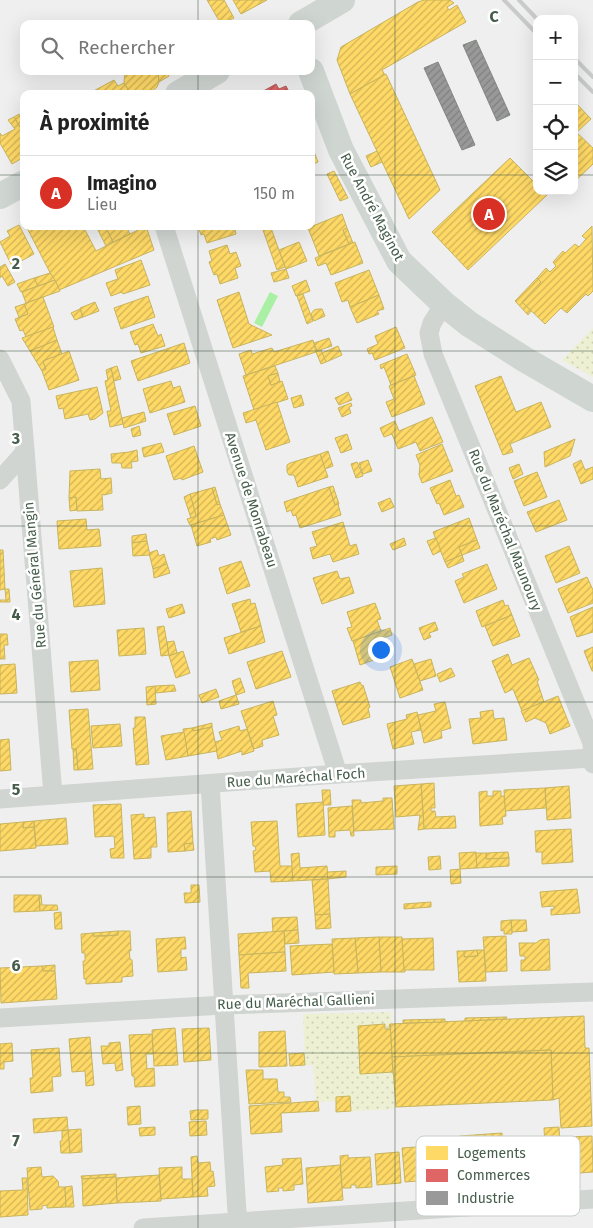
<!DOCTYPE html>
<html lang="fr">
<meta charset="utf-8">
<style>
body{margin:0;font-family:"Fira Sans",sans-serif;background:#f6f6f6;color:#222}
.controls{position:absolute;right:15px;top:15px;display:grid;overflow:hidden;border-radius:10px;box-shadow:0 5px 20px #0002}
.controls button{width:45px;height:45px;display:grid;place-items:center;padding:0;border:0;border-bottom:1px solid #e0e0e0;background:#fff;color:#222;font:25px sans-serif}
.you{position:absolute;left:380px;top:649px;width:18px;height:18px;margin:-12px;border:4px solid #fff;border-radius:50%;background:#1a73e8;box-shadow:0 0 0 8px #1a73e833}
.badge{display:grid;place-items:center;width:32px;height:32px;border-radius:50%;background:#d93025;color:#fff;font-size:16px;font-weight:700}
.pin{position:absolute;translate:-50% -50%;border:2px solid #fff;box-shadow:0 1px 5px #0006}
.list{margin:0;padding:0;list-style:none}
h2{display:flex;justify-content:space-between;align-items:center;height:65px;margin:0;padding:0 20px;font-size:21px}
h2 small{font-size:16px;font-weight:400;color:#767676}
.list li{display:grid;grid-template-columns:32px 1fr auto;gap:15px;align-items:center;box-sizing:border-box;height:75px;padding:0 20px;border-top:1px solid #e0e0e0}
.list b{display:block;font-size:19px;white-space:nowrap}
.list p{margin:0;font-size:16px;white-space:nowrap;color:#767676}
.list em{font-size:16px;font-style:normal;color:#767676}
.icon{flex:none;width:28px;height:28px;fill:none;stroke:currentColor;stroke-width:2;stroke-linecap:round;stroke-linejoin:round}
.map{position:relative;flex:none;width:593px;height:1228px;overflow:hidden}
.search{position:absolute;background:#fff;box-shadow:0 5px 20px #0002;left:20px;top:20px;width:295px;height:55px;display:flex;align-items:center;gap:12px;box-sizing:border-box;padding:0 18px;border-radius:10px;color:#767676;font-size:19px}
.panel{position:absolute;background:#fff;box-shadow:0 5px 20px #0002;left:20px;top:90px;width:295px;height:140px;border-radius:10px}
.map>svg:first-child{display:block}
.garden{fill:url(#garden-dots)}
.water{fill:#a9f0a5}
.homes{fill:url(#homes-hatch);stroke:#c7b45e}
.shops{fill:url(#shops-hatch);stroke:#b2635e}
.industry{fill:url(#industry-hatch);stroke:#808781}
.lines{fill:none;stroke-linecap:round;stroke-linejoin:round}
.street{stroke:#d0d5d1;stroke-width:19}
.secondary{stroke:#cfd5d1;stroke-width:26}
.rail{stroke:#c8cbc9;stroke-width:4}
.grid{fill:none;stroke:#455d4a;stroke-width:1;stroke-opacity:0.55}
.labels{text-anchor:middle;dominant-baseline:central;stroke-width:5;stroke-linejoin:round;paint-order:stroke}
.street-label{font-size:14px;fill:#455d4a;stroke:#fff}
.key{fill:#fff;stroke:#c7cec9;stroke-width:1}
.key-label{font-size:14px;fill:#455d4a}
.grid-label{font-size:16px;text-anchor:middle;font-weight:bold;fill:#455d4a;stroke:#fff;stroke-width:5;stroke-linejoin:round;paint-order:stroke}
</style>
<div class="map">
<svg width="593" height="1228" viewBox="0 0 593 1228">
<defs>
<pattern id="garden-dots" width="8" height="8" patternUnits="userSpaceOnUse" patternTransform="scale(1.25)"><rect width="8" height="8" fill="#edf0d2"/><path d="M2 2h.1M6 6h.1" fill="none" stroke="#cdd0b6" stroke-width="1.8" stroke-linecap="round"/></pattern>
<pattern id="homes-hatch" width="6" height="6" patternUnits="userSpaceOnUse" patternTransform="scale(1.25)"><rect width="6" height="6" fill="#ffd966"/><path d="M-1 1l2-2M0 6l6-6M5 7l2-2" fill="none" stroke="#d0b356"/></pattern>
<pattern id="shops-hatch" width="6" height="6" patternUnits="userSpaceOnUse" patternTransform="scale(1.25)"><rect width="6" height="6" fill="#e06666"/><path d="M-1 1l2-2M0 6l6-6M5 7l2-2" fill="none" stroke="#b75756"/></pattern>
<pattern id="industry-hatch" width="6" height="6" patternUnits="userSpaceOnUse" patternTransform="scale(1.25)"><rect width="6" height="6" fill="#999"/><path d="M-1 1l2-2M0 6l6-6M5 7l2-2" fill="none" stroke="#7f807f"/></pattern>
</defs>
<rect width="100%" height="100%" fill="#f0eff0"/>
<g class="garden">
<path d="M593,328v49l-31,-17z"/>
<path d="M391,1012l4,97 -59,3v-11l-20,1 -3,-37h-8l-2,-51z"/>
</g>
<path class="water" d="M270,292l8,4 -16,31 -8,-4z"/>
<g class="homes">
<path d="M207,0h17l10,18 -13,6z"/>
<path d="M233,0h34l-26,14z"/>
<path d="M424,0h26l4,3 -7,4 2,3 8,-5 9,17 -84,48 3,5 -35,19 -13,-34 4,-13 77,-45z"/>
<path d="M125,71h33l1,11 -2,5 -8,7h-16l-4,-3 -5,-8z"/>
<path d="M158,71h8l3,5 -10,6z"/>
<path d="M386,74l54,116 -31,29 -59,-125z"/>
<path d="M114,80l4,6 6,-3 5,8 4,3h-45z"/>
<path d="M574,101l17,18 -14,13 -3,-3z"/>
<path d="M19,114l2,6 3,-2v16l-10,-17z"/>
<path d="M14,117l10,17v23l-12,7 -12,-21v-10l2,3 13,-7 -7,-9z"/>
<path d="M574,130l19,18v16l-19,18z"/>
<path d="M311,144l7,18 -7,3z"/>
<path d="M377,151l5,11 -11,5 -5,-11z"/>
<path d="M510,158l27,27v6h6l4,4 -79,75 -36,-38z"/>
<path d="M334,171l14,27 -8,3 -13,-27z"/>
<path d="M342,214l5,14 -4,2 6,14 -30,12 -11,-28z"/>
<path d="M19,225l15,29 -22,12 -12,-24 10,-6 -3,-5z"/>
<path d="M26,226h57l13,25 50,-25 8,24 -95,40z"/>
<path d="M105,226h21l4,8 -17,8z"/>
<path d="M105,226l8,16 -7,4 -8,-16z"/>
<path d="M198,226h36l2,8 -29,9 -3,-9 -3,1z"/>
<path d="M592,226l1,65 -5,5 -2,-2 -19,19 -6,-5 -16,16 -23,-22 19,-20 -4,-4 9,-10 4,4 6,-6 -3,-4 10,-11 2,2 10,-9 4,3 7,-8 -4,-3z"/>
<path d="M271,228l14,39 -8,3 -14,-40z"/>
<path d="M347,228l6,15 -4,1 -6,-14z"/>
<path d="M299,242l8,19 -21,8 -7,-19z"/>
<path d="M355,242l8,21 -32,12 -5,-12 -8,3 -3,-8z"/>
<path d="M227,245l3,9 6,-2 5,14 -6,2 3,10 -18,6 -3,-10 -3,1 -5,-13 3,-1 -3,-10z"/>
<path d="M141,260l9,25 -27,9 -1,-2 -11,4 -5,-13 12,-4 -3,-9z"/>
<path d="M5,264l10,18 -7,4 -6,-10 -2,2v-11z"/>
<path d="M286,269l3,9 -15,4 -3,-9z"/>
<path d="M369,270l10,25 -29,12 -2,-7 -6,2 -7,-19z"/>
<path d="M50,273l5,7 -17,6 -4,-8z"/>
<path d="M34,278l4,8 -17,6 -4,-8z"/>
<path d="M537,278l4,4 -19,20 9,9 -3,4 -13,-14z"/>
<path d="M55,280l5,11 -34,12 -4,-11z"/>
<path d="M306,280l4,11 -14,5 -4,-10z"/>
<path d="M239,292l10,32 23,11 -39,13 -16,-48z"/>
<path d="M303,294l10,27 -6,3 -10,-28z"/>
<path d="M379,295l5,14 -7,2 2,3 -22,9 -7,-16z"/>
<path d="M148,296l7,21 -34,12 -7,-21z"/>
<path d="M43,297l11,30 -28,10 -3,-7 -3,1 -5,-12 13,-5 -4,-10z"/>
<path d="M95,302l4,9 -16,6 -3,-9z"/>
<path d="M24,304l4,10 -9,3 -4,-10z"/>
<path d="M80,309l3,8 -8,3 -4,-7z"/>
<path d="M318,309h4l3,7 -11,5 -3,-7 3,-4z"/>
<path d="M153,324l5,12 3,-2 4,12 -24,7 -3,-9 -3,1 -5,-13z"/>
<path d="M53,327l4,13 -27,11 -8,-13z"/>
<path d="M396,327l9,21 -30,12 -3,-7 -3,1 -2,-5 11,-5 -3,-8z"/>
<path d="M329,338l3,8 -15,5 -3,-8z"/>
<path d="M57,340l5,14 -19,7 3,8 -4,2 -12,-20z"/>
<path d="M313,340l3,12 -70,23 -7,-21 12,-4 1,4 20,-6 2,4z"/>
<path d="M184,343l6,20 -52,18 -7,-20z"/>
<path d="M338,346l4,9 -16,7 -4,-9z"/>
<path d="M321,350l5,12 -5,2 -5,-12z"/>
<path d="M69,351l10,29 -30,10 -7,-19 4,-2 -3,-8z"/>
<path d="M407,354l9,21 -25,10 -7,-18 -3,2 -1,-4z"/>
<path d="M117,366l4,13 -7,2 -3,-13z"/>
<path d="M275,366l3,7 -10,3 3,9 11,-4 6,18 -34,11 -11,-34z"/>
<path d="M111,368l12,56 -13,3 -3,-16h4l-6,-30 3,-1 -2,-10z"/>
<path d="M278,373l2,9 -9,3 -3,-9z"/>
<path d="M414,376l11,28 -33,13 -6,-15 8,-3 -5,-13z"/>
<path d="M501,376l15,36 25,-10 10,25 -41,17 3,8 -10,3 -28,-69z"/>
<path d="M171,381l2,7 7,-2 5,16 -35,11 -7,-24z"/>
<path d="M97,387l6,26 -8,6 -5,1 -2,-6 -23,5 -2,-11 -4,1 -3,-13z"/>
<path d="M348,392l4,8 -13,5 -4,-7z"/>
<path d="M301,395l3,10 -10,3 -3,-10z"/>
<path d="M277,402l13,40 -24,8 -10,-30 -10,3 -3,-10z"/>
<path d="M351,403l1,3 -3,1 2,6 -9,4 -4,-9z"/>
<path d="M195,406l6,20 -27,9 -7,-21z"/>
<path d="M144,412l2,9 -22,7 -2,-10z"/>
<path d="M432,417l11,25 -23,9 -4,-9 -18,7 -6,-15 -8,3 -4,-9 15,-7 4,10z"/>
<path d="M139,426l2,9 -8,2 -2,-8z"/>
<path d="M347,434l5,15 -11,4 -6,-15z"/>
<path d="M575,439l-5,17 -25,11 -1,-15z"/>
<path d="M161,443l3,9 -20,5 -2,-9z"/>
<path d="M442,444l11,27 -31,12 -3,-8 1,-10 -4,-10z"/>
<path d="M194,446l9,26 -21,8 -1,-2 -7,2 -8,-24z"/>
<path d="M137,450l1,11 -7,1 1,6h-10l-1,-5h-9l-1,-9 18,-2z"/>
<path d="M328,451l5,15 -8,3 -5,-15z"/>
<path d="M320,454l8,23 -30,10 -4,-12h-5l-2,-3v-7l3,-2z"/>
<path d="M368,460l4,11 -9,3 -4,-11z"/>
<path d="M581,460l4,10 8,-3v12l-12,5 -8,-20z"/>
<path d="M357,462l6,14 -7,2 -5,-14z"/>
<path d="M519,464l4,10 -10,5 -4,-11z"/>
<path d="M100,469l1,10 10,-1 1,15 -8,2 -2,-1 1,16 -26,1 -1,-14 -7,1 1,-27z"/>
<path d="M537,472l10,25 -23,9 -10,-25z"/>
<path d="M450,480l6,16 3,-1 5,12 -20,8 -5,-12 -2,1 -7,-16z"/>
<path d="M333,486l6,18 -4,1 -6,-18z"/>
<path d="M215,487l5,17 -3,1 -5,-17z"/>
<path d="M329,487l6,18 3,-1 3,11 -41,13 -4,-13 -3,1 -2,-6 -4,2 -3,-10z"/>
<path d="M212,488l5,17 3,-1 4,11 -34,10 -3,-6 9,-3 -6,-22z"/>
<path d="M190,494l6,22 -5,2 -7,-21z"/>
<path d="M76,497l1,13 -7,1 -1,-13z"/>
<path d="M390,498l4,9 -12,5 -4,-9z"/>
<path d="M559,500l8,20 -31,12 -9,-20z"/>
<path d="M224,515l7,20 -14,5 -1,-3 -6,2 1,3 -14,4 -6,-21z"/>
<path d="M469,518l8,22 -18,7 3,8 -17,7 -12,-30z"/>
<path d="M86,519l1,11 12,-1 2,17 -42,3 -2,-28z"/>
<path d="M343,522l7,24 6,-2 3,10 -26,8 -3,-8 -17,5 -3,-11 7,-2 -5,-14z"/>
<path d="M146,534l1,7 -15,2v-7z"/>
<path d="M404,538l2,7 -13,5 -3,-6z"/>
<path d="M436,538l5,13 -8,4 -6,-14z"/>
<path d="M477,540l3,8 -18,7 -3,-8z"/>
<path d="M147,541l3,14 -17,1 -1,-13z"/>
<path d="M569,546l11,27 -24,10 -11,-27z"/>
<path d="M0,550h3l2,39 -5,1z"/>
<path d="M157,550l2,6 5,-2 3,10 -14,5 -4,-16z"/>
<path d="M462,555l2,6 -16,7 -3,-6z"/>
<path d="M241,561l9,25 -23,8 -8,-26z"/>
<path d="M167,564l3,9 -16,5 -1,-9z"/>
<path d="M487,564l10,25 -33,14 -9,-22 9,-4 -2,-3z"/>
<path d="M102,568l3,36 -31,3 -4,-36z"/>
<path d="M337,571l3,8 9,-2 5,16 -32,11 -9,-26z"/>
<path d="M587,577l6,13v13l-25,10 -10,-24z"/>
<path d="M5,589h4l1,13h-10v-2h6z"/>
<path d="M250,599l1,5 4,-1 6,23 -20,6 -9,-28z"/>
<path d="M503,600l2,6 3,-1 4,10 -30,12 -6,-16z"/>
<path d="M375,603l6,16 -4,1 4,11 -29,10 -5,-13 5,-1 -5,-15z"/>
<path d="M182,604l3,9 -16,5 -3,-9z"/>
<path d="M593,607v25l-16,5 -7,-20z"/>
<path d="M512,615l8,21 -27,10 -8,-20z"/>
<path d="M435,622l3,8 -9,3 2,4 -7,3 -5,-12z"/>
<path d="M164,626l5,29 -8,1 -4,-29z"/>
<path d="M261,626l4,16 -36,12 -5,-16z"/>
<path d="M144,628l2,26 -27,2 -2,-26z"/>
<path d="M390,628l2,7 -15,5 5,17 -22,8 -7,-24z"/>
<path d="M0,634h7l1,11h-4l1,14h-5z"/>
<path d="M174,641l3,12 -8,3 -2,-14z"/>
<path d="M593,647v24h-1l-8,-20z"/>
<path d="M183,651l7,22 -14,5 -7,-22z"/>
<path d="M282,651l9,26 -35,12 -9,-27z"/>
<path d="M508,654l4,11 17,-7 10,22 -2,1 7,21 -22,9 -9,-22 -8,4 -13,-32z"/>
<path d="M412,659l11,31 -23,8 -10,-31z"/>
<path d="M431,659l5,17 -16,5 -6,-17z"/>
<path d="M98,660l2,30 -29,2 -2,-30z"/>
<path d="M15,664l2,29 -17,1v-29z"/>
<path d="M451,668l4,8 -15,6 -3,-8z"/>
<path d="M240,678l5,14 -9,3 -4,-14z"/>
<path d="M360,682l2,4 1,-1 7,22 -2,1 2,9 -27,8 -11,-34z"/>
<path d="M174,685l2,6 -21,2v-7z"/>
<path d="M155,686l1,18 -9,1 -1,-18z"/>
<path d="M216,689l3,8 -17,6 -3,-8z"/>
<path d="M236,695l3,9 -18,5 -2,-8z"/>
<path d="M558,696l12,30 -20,8 -4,-11 -11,-5 -9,4 -5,-11z"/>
<path d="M273,701l4,14 -4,1 6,19 -17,5 1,6 -9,3 -13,-38z"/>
<path d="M445,702l6,26 -10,3 1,7 -18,5 -6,-28 18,-4 -2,-7z"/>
<path d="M88,709l5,60 -15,1 -2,-21h-4l-3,-39z"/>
<path d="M493,710l1,9 10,-1 3,22 -34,4 -4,-25 12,-1 -1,-6z"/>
<path d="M417,712l4,18 -10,2 3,12 -21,5 -6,-25 20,-5 -1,-4z"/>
<path d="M135,717h10l4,47 -13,1 -3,-37h2z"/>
<path d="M212,723v4l-19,4 -1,-3z"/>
<path d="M120,724l2,22 -29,2 -2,-22z"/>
<path d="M239,726l1,5 7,-2 7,22 -12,4v-4l-24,8 -3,-17 7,-2 -3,-8z"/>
<path d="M212,727l5,24 -29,5 -5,-27 9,-1 1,3z"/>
<path d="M184,732l4,24 -22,4 -5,-24z"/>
<path d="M9,739l2,31 -11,1v-31z"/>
<path d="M73,749h3l2,21h-4z"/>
<path d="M434,783l1,25h-4v3h4l1,6 19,-1 1,12 -32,1 -3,-45z"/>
<path d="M421,784l3,45 -6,1 2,-15 -24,2 -2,-31z"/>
<path d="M569,786l2,32 -24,2 -2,-32z"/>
<path d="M545,788l1,20 -41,3 -1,-21z"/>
<path d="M322,790h8l1,15h-8z"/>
<path d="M487,791v5h6v-5h8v5h3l2,20 -4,1 1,7 -23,2 -1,-34z"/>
<path d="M383,798h9l2,31 -40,2 -2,-31h9v3l22,-2z"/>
<path d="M323,802l2,33 -27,2 -2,-33z"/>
<path d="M121,804l3,54h-13l-1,-9 5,-1 -1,-12 -19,1 -2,-32z"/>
<path d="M352,806l2,30h-3l-1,-6 -15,1v6h-6l-1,-29z"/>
<path d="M191,811l2,32 -9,1 1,7 -17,1 -1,-39z"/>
<path d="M144,814v4l11,-1 2,30h-6v11l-17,1 -3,-44z"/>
<path d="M66,818l2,26 -32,2 -2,-25z"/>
<path d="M34,821v6l-11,1v-6z"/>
<path d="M277,821l3,45h12l1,15 -22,1 -1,-11 -15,1 -2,-21 3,-1 -1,-4h-2l-2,-24z"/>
<path d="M23,822v6l11,-1 2,21 -36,3v-27z"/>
<path d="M571,829l2,33 -31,2v-12h-6l-1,-21z"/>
<path d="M193,843l1,7 -9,1 -1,-7z"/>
<path d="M476,852l1,16 -17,1 -1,-16z"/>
<path d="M508,852l1,6 -23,1v-6z"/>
<path d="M299,853l1,15 27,-2 1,13 -35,2 -2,-27z"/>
<path d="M476,853h10v6l23,-1v8l-32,2z"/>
<path d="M440,856l1,13 -12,1 -1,-13z"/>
<path d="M397,866v8l-21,1v-8z"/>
<path d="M460,869l1,14 -10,1 -1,-14z"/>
<path d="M346,871v6l-18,2 -1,-7z"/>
<path d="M328,879l2,35 -15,1 -3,-35z"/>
<path d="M191,885h8l1,17 -15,1 -1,-10h7z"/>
<path d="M577,889l3,24 -29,2v-6h3v-3l-12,1 -2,-15z"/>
<path d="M14,895h25l1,16 -26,1z"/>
<path d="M39,895h2l1,10h15l1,5 -18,1z"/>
<path d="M431,902v5l-27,2v-5z"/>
<path d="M61,912l1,17h-7l-1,-16z"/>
<path d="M330,914l1,14 -15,1 -1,-14z"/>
<path d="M297,917l1,13 -25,2 -1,-14z"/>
<path d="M511,920h15l1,11 -15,1z"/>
<path d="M511,920l1,14h-8v-4l-3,1v-10z"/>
<path d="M298,930l1,13 -14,1 -1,-13z"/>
<path d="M118,931h12l1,20 -2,-1 1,9 2,1 1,16 -11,1v5l-36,2v-5h-2l-1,-18h2v-8h-3l-1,-19 12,-1v3h13l12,-1z"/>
<path d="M118,931v4l-25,1v-3z"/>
<path d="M284,931l1,21 -46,3 -1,-21z"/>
<path d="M506,936l1,35 -21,1 -3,-35z"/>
<path d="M185,937l1,12h-5v9l5,-1 1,13 -29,2 -2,-33z"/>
<path d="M379,937h23l3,35h-24z"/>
<path d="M379,937l2,35 -23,1 -3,-35z"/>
<path d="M355,938l3,35 -24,1 -2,-35z"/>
<path d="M433,938l1,32h-30l-2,-31z"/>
<path d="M549,939l1,31 -29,1v-11h4v-4h-5l-1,-13h17l4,-3z"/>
<path d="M332,944l2,28 -42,3 -2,-29z"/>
<path d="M477,950l1,6 -14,1v-6z"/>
<path d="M477,950h7l2,31 -27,1 -2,-31h7v6l14,-1z"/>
<path d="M285,952l1,19 -38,2 1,15h-8l-2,-33z"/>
<path d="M55,965v6h-12l-1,-5z"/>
<path d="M42,966l1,5h12l2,28 -56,4 -1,-35z"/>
<path d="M584,1016l1,32h4l3,78 -31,2 -2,-30 -6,2 -2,-50 -159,7 -2,-33z"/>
<path d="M507,1017l-1,2 -41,2v-3z"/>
<path d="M445,1019v3l-42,1v-3z"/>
<path d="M385,1024v5h6l-2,-3 1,-2 3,48 -33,2 -2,-48z"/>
<path d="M175,1028l3,37 -24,1 -2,-36z"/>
<path d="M209,1028l2,32 -27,2 -2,-33z"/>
<path d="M285,1031l2,35 -28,1v-35z"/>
<path d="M152,1034l1,20h-7l1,15 7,-1 1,18 -20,1 -1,-11h-2l-3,-41z"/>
<path d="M90,1037l4,48 -8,1 -1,-15 -13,1 -3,-33z"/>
<path d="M120,1042l3,28 -7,1 -1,-8 -12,1 -2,-18h8v-3z"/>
<path d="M12,1043l1,18 -9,1v7h-4v-25z"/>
<path d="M59,1048l2,28 -9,1 1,14 -22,2 -1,-15h3l-2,-28z"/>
<path d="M551,1050l2,50 -157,7 -4,-50z"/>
<path d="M304,1053l1,12 -15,1 -1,-12z"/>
<path d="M246,1070h17v9h14l1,13h6v5h6l1,5 -42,2z"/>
<path d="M350,1096l1,15 -15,1v-15z"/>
<path d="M318,1101l1,10 -38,2 1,19 -31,2 -2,-28z"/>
<path d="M140,1106l1,18 -13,1 -1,-18z"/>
<path d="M196,1110h12v9l-17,1 -1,-9z"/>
<path d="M67,1117l1,13 -34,3 -1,-14z"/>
<path d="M206,1121l1,14 -17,1 -1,-14z"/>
<path d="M155,1127v8l-15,1 -1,-8z"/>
<path d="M559,1127l1,18 -15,1 -1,-18z"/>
<path d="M81,1129l1,23 -12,1 -2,-23z"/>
<path d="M68,1130l2,23h-9l-1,-12h2v-10z"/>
<path d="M502,1133l3,39 -43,2h3l-1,-15h-3l-1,-23z"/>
<path d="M592,1136l1,36 -26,2 -2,-37z"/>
<path d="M429,1146l2,34 -26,2 -3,-34z"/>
<path d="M399,1152l2,31 -24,2 -2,-31z"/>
<path d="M348,1155v3l22,-1 2,30 -16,1v-3h-5v3h-9l-2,-32z"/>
<path d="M197,1156l1,7 12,-1 1,10 2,-1 2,15 -8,1 1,9 -15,1 -2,-40z"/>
<path d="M301,1158l2,26 -9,1v5l-11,1v-3h-5l1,3 -12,1 -2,-25 18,-2 -1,-6z"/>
<path d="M340,1165l3,35 -35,3 -2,-35z"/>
<path d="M41,1167l1,10 11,-1 5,5 1,6h6l1,20 -19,1v-3l-5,1v3l-12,1 -3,-42z"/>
<path d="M182,1167v12h10l1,18 -32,2 -2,-31z"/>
<path d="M116,1174v3l-34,2 -1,-3z"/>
<path d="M159,1175l2,26 -44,2 -1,-25z"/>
<path d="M116,1177l1,26 -34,3 -1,-27z"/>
<path d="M22,1178h5l1,37 -28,2v-26l23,-1z"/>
<path d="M72,1186l2,21h-8l-1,-20z"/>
</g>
<path class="shops" d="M276,84l3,5 7,-3 4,8h-32z"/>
<g class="industry">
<path d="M476,40l34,75 -13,6 -34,-76z"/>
<path d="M438,62l37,83 -13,5 -38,-82z"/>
</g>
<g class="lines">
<g class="street">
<path d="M164,226l174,548"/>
<path d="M444,304l-12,19 -3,10 4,21 159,389 1,21"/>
<path d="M0,359l21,42 32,394"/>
<path d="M0,480l25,-28"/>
<path d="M210,784l28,444"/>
<path d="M0,799l338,-25 255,-16"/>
<path d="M0,1018l224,-13 369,-13"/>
<path d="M143,1228l450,-29"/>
</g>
<g class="secondary">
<path d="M301,24l41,-24"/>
<path d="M311,71l30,79 58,111 45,43 25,20 55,35 69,40"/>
<path d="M178,94l39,-23"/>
<path d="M0,196l24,-13"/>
</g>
<g class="rail">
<path d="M504,0l33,34"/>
<path d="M519,0l18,19"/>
<path d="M574,58l19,19"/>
<path d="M574,73l19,19"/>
</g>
</g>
<path class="grid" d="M198,0v24M395,0v1228M198,71v23M0,175h24M311,175h226M574,175h19M198,226v1002M0,351h593M0,526h593M0,702h593M0,877h593M0,1053h593"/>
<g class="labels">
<g class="street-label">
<text transform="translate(372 207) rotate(62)">Rue André Maginot</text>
<text transform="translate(251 500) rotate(72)">Avenue de Monrabeau</text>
<text transform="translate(505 530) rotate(68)">Rue du Maréchal Maunoury</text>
<text transform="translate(35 575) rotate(-95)">Rue du Général Mangin</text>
<text transform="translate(296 778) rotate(-4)">Rue du Maréchal Foch</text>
<text transform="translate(296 1002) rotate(-2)">Rue du Maréchal Gallieni</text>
</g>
</g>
<rect x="416" y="1136" width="164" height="80" rx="8" class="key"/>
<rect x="426" y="1146" width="22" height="14" fill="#ffd966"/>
<rect x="426" y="1169" width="22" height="13" fill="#e06666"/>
<rect x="426" y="1191" width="22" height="14" fill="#999"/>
<g class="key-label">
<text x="457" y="1158">Logements</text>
<text x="457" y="1180">Commerces</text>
<text x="457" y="1203">Industrie</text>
</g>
<g class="grid-label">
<text x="494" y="22">C</text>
<text x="16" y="269">2</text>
<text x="16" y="444">3</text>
<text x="16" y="620">4</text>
<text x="16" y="795">5</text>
<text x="16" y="971">6</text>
<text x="16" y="1146">7</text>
</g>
</svg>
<div class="controls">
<button>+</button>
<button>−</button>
<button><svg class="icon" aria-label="locate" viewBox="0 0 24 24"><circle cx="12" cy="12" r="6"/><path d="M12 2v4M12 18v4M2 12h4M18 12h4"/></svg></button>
<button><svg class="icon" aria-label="layers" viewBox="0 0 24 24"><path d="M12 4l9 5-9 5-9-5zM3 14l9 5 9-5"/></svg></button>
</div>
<div class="you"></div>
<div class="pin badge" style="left:489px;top:214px">A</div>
<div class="search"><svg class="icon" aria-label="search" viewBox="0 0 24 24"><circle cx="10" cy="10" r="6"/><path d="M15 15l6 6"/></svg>Rechercher</div>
<section class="panel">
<h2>À proximité<small></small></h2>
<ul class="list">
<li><span class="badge">A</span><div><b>Imagino</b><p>Lieu</p></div><em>150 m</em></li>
</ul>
</section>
</div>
